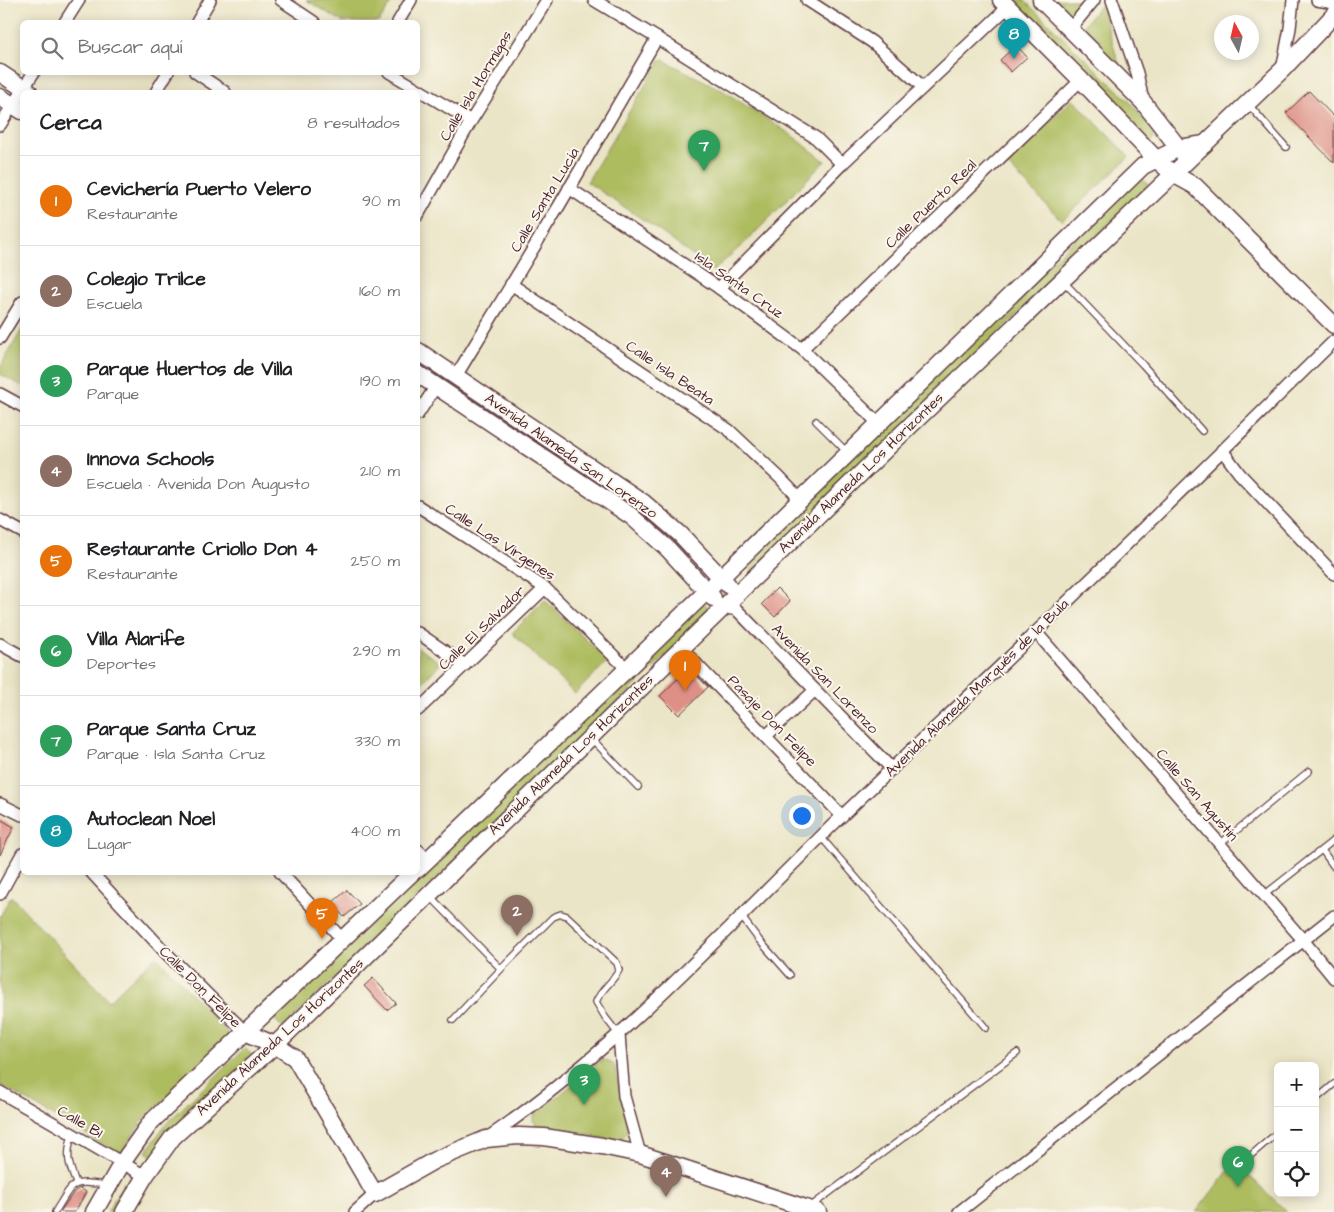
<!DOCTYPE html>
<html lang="es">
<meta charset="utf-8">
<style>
body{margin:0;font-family:"Architects Daughter",sans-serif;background:#f2f2f2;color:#202124}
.controls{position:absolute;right:15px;bottom:15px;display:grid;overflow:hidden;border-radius:8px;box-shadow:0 2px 12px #0003}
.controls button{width:45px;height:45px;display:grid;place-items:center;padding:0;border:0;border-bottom:1px solid #e0e0e0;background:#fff;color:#202124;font:25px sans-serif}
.compass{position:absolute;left:1214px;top:15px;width:45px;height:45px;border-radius:50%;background:#fff;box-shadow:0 2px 12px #0003;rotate:352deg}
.you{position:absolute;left:801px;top:815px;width:18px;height:18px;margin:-12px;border:4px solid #fff;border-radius:50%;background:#1a73e8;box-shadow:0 0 0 8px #1a73e833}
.badge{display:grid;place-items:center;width:32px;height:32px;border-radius:50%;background:#0b8043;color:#fff;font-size:16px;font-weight:700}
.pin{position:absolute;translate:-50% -41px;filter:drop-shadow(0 1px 2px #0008)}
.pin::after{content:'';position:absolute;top:26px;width:18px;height:15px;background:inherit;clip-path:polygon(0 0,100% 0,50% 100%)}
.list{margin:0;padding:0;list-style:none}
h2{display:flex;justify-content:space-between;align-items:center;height:65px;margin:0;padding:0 20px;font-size:21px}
h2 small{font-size:16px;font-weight:400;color:#757577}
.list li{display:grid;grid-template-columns:32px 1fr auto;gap:15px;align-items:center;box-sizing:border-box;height:90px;padding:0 20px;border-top:1px solid #e0e0e0}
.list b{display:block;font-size:19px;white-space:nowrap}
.list p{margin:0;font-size:16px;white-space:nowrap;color:#757577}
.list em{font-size:16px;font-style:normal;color:#757577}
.icon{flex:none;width:28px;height:28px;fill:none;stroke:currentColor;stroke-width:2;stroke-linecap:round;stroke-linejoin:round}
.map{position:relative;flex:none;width:1334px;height:1212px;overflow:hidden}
.search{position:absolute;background:#fff;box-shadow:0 2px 12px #0003;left:20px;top:20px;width:400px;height:55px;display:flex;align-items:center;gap:12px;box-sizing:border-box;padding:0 18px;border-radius:8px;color:#757577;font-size:19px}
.panel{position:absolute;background:#fff;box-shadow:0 2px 12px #0003;left:20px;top:90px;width:400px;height:785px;border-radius:8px}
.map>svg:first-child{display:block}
.green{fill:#adbc5f;stroke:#7c6e45}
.building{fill:#de8f86}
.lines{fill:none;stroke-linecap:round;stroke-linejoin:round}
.lane-casing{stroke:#623d42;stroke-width:8}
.street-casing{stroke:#623d42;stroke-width:14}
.secondary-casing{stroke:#623d42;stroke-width:19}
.lane{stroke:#fff;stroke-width:5.5}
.street{stroke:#fff;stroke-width:11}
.secondary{stroke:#fff;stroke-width:16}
.labels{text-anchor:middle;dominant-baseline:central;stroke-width:4;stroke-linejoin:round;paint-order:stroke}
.street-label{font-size:15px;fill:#4a1f2b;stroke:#fbf7ec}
</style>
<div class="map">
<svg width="1334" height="1212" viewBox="0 0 1334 1212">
<rect width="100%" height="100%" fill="#fbf7ec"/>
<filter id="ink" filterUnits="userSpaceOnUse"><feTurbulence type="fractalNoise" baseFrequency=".02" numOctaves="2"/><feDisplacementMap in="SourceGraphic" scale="10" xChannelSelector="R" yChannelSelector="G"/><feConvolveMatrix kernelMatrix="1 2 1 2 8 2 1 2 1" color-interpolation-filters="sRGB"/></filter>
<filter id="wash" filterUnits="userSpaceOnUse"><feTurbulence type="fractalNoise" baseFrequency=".0096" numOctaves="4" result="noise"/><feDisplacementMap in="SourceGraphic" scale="20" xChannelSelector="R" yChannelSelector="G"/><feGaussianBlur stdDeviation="1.12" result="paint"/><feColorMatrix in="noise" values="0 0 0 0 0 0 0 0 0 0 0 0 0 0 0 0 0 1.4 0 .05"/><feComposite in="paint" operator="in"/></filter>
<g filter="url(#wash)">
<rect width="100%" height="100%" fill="#ebe5c7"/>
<g class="green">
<path d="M306,0h87l-14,22h-36z"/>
<path d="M1004,0h20l107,103 23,29c0,5 0,9 -5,11z"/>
<path d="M1052,0h30l-14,16z"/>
<path d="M1101,5l20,66 -39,-44z"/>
<path d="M661,59l61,31 68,44 35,27 -74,76 -38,34 -59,-44 -67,-45z"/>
<path d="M1073,99l56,58 -67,64 -56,-58z"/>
<path d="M1140,176l9,10 -396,386 -10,-10z"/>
<path d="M22,329v57l-22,-12v-6z"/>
<path d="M418,356l214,142 64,57 -4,4 -62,-56 -212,-136z"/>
<path d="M545,600l63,61 -33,33 -63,-61z"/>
<path d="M702,601l10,10 -429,417 -10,-10z"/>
<path d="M418,648l23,15 -23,24z"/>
<path d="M11,896l98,105 47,-45 74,79 -89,88 -21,31 -120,-69v-168z"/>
<path d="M245,1048l7,7 -97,103 -9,-6 19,-27z"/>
<path d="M606,1060l7,4 2,4 13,64c-5,6 -9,9 -17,8l-75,-15 -3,-5 2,-7 19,-13 44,-38z"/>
<path d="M1235,1162l52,50h-91z"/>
<path d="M124,1183l9,5 -14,24h-12z"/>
</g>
<g id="blocks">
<g class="building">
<path d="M1016,45l11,12 -16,15 -11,-12z"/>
<path d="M1309,91l25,26v46l-48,-50z"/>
<path d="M777,588l13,13 -15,16 -13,-13z"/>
<path d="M689,668l19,19 -29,28 -19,-19z"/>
<path d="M0,819l14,8 -14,28z"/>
<path d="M347,890l13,14 -16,13 -12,-14z"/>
<path d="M373,978l23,25 -9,7 -23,-24z"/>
<path d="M80,1188l6,4 -11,20h-15l14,-20z"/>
</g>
</g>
</g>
<g filter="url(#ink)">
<use href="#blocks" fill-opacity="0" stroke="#623d42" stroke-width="1"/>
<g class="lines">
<defs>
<g id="lane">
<path d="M1249,105l37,42"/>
<path d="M1063,281l80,84 59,66"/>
<path d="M816,421l30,30"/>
<path d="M591,738l47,49"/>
<path d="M821,837l165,191"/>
<path d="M1220,844l89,-73"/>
<path d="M1322,850l12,17"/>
<path d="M1264,895l70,-55"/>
<path d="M430,896l71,73"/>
<path d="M741,916l18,24 31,35"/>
<path d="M453,1020l48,-51 52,-52 8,-3 6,2 50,47 2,7c-6,12 -18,19 -23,32l9,15 14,18"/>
<path d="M1315,1100l19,-16"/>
<path d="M72,1135c-6,21 -4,28 4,48"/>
<path d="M1250,1156l28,-24"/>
<path d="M810,1207l207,-154"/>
<path d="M55,1212c20,-32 15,-31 53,-27"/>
</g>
<g id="street">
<path d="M281,0l33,22"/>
<path d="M594,0l63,38 159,100 26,26"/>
<path d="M807,0l65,42 51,45"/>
<path d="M1112,0l25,73 6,28"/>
<path d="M1317,0l17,3"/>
<path d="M65,22l14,-22"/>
<path d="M197,22l13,-22"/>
<path d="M398,22l13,-22"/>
<path d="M1071,28l23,-28"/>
<path d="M1282,70l8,-42 3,-28"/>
<path d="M195,72l30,20"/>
<path d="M389,72l82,49"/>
<path d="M156,92l12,-20"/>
<path d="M0,125l34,-53"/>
<path d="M569,188l150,100 83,61 76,74"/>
<path d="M418,215l53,-94 76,-121"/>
<path d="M511,284l218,146 50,47 21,22"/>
<path d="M719,288l123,-124 166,-157"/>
<path d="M0,338l22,-36"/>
<path d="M802,349l279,-269"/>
<path d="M456,376l103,-170 98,-168"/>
<path d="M0,394l22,12"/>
<path d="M418,414l18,-28"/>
<path d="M1222,450l17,23 95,101"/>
<path d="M418,506l127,82 82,81"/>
<path d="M0,520l22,12"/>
<path d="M722,607l15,3 155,159"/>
<path d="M1036,632l267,308 31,38"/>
<path d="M418,633l47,32"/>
<path d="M0,644l22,12"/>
<path d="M681,648l161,168"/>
<path d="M418,710l127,-122"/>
<path d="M766,736l49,-46"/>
<path d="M0,804l22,11"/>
<path d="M418,850l9,9"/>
<path d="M91,872l74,80 80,80"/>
<path d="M280,872l62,67"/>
<path d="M0,894l22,-40"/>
<path d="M619,1035l5,61 16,58"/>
<path d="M0,1092l145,84"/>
<path d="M487,1138c133,-90 240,-211 355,-322 64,-62 131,-123 195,-185 100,-96 198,-193 297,-290"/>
<path d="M355,1212l20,-18"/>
<path d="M959,1212l375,-296"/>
</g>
<g id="secondary">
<path d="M1001,0l80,80 75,79 17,15 22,12 139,139"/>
<path d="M1041,0l102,102 42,54"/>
<path d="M0,73l29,19"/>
<path d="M0,97l22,14"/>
<path d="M418,351l226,152 36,31 48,51"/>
<path d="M418,374l213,142 37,33 45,49"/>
<path d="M418,869l209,-200 516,-503 36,-18 26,-4"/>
<path d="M245,1032l30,13 20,13 80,136 60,-34 51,-21 32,-3 26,1 58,9 38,8 178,58"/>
<path d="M94,1212l28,-49 29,-41 262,-250"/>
<path d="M124,1212l21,-36 28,-39 102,-92 614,-599 393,-376 52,-55"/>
</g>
</defs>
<use href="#lane" class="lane-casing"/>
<use href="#street" class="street-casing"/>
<use href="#secondary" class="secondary-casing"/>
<use href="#lane" class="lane"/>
<use href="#street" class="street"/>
<use href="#secondary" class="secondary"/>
</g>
</g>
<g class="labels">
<g class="street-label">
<text transform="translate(476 86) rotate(-59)">Calle Isla Hormigas</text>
<text transform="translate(545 200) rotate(-59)">Calle Santa Lucía</text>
<text transform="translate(931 204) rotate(-44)">Calle Puerto Real</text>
<text transform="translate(739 285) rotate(35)">Isla Santa Cruz</text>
<text transform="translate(670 373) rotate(34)">Calle Isla Beata</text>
<text transform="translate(571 456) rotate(35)">Avenida Alameda San Lorenzo</text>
<text transform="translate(861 473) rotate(-44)">Avenida Alameda Los Horizontes</text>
<text transform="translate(500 542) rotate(33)">Calle Las Vírgenes</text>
<text transform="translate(482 628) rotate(-44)">Calle El Salvador</text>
<text transform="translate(825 679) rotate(46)">Avenida San Lorenzo</text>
<text transform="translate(977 688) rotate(-44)">Avenida Alameda Marqués de la Bula</text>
<text transform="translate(772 721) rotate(46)">Pasaje Don Felipe</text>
<text transform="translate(571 755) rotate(-44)">Avenida Alameda Los Horizontes</text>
<text transform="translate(1197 795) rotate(49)">Calle San Agustín</text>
<text transform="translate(200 987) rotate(45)">Calle Don Felipe</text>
<text transform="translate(280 1037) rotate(-43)">Avenida Alameda Los Horizontes</text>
<text transform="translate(80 1122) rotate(30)">Calle B1</text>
</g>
</g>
</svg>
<div class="controls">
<button>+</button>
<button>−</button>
<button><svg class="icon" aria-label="locate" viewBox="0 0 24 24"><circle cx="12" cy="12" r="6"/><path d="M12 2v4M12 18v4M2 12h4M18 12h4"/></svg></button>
</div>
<svg class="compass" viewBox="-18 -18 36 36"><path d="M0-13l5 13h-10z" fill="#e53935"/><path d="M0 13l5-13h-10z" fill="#757577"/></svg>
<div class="you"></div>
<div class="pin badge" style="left:685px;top:691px;background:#e8710a">1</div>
<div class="pin badge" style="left:517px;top:936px;background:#8d6e63">2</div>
<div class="pin badge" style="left:584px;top:1105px;background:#2e9e5b">3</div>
<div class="pin badge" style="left:666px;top:1197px;background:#8d6e63">4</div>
<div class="pin badge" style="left:322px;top:939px;background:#e8710a">5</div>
<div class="pin badge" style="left:1238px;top:1187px;background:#2e9e5b">6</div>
<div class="pin badge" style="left:704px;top:171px;background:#2e9e5b">7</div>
<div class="pin badge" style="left:1014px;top:59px;background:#0f9aa8">8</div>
<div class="search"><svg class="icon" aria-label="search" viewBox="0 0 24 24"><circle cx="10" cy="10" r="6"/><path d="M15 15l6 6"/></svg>Buscar aquí</div>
<section class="panel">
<h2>Cerca<small>8 resultados</small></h2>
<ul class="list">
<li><span class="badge" style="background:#e8710a">1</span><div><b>Cevichería Puerto Velero</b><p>Restaurante</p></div><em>90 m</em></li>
<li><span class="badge" style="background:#8d6e63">2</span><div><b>Colegio Trilce</b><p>Escuela</p></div><em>160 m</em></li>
<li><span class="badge" style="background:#2e9e5b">3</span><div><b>Parque Huertos de Villa</b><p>Parque</p></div><em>190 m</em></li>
<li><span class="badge" style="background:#8d6e63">4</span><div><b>Innova Schools</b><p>Escuela · Avenida Don Augusto</p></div><em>210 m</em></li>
<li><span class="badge" style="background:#e8710a">5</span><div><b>Restaurante Criollo Don 4</b><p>Restaurante</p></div><em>250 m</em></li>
<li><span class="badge" style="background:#2e9e5b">6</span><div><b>Villa Alarife</b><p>Deportes</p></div><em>290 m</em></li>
<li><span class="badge" style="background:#2e9e5b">7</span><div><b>Parque Santa Cruz</b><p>Parque · Isla Santa Cruz</p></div><em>330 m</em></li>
<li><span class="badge" style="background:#0f9aa8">8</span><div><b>Autoclean Noel</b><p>Lugar</p></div><em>400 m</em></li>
</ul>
</section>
</div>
